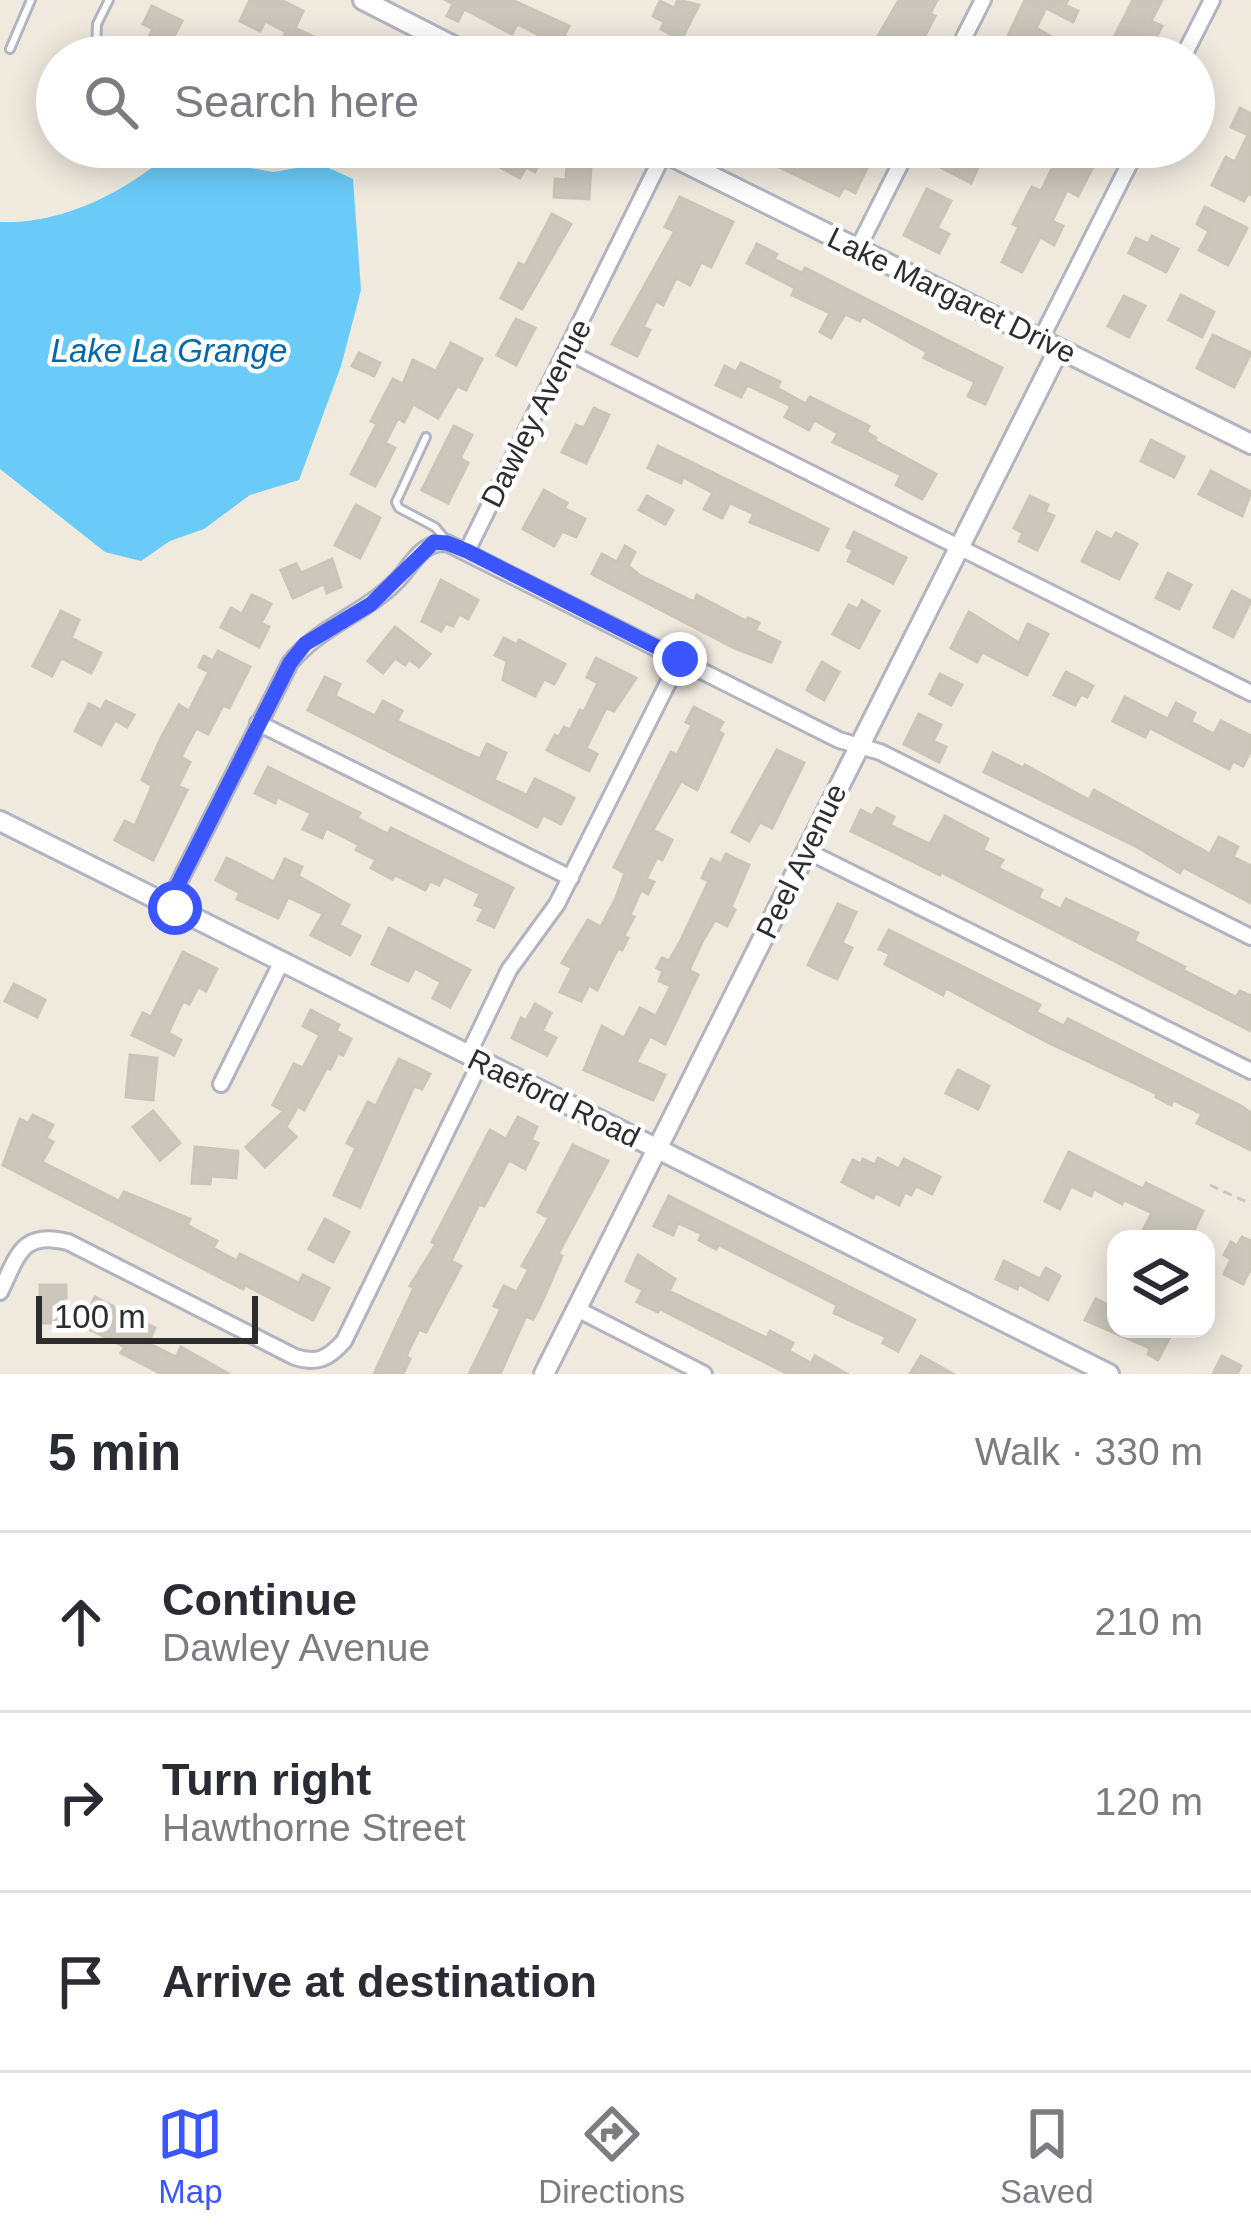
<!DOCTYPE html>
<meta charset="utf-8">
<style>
body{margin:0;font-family:Arial,sans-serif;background:#f2f2f3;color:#2b2b33}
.controls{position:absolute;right:36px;bottom:36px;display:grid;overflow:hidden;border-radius:24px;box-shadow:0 6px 30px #0003}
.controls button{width:108px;height:108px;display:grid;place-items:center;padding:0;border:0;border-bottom:3px solid #e1e1e2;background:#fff;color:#2b2b33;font:60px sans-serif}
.scale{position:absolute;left:36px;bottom:30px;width:222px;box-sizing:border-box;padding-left:12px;border:6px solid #2d2d2d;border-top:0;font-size:33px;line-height:42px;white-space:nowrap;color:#2d2d2d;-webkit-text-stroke:9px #fff;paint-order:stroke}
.stop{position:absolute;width:36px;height:36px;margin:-27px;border:9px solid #3b55ff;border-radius:50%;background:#fff}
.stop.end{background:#3b55ff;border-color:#fff;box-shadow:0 3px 12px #0008}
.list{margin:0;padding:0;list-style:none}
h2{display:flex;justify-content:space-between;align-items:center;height:156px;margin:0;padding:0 48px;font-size:51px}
h2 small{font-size:39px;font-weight:400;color:#7c7c81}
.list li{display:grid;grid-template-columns:78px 1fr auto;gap:36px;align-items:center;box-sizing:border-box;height:180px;padding:0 48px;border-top:3px solid #e1e1e2}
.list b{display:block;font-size:45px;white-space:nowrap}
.list p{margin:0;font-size:39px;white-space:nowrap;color:#7c7c81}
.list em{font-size:39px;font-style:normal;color:#7c7c81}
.icon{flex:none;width:66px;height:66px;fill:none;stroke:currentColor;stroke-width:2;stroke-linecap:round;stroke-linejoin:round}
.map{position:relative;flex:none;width:1251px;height:1374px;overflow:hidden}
.search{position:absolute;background:#fff;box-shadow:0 6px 30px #0003;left:36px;right:36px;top:36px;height:132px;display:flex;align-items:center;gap:30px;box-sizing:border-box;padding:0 42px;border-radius:66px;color:#7c7c81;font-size:45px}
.sheet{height:696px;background:#fff}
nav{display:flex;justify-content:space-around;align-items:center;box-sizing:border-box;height:168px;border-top:3px solid #e1e1e2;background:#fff;font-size:33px;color:#7c7c81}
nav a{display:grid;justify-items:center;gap:6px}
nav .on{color:#3b55ff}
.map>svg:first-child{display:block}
.water{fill:#6acbf9}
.building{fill:#cbc7bc;stroke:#cbc5b7;stroke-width:3}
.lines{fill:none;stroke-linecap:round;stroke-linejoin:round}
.lane-casing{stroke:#b2b4c1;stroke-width:12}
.street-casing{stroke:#b2b4c1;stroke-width:20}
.secondary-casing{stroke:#b2b4c1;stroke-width:24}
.path{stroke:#c8c8c8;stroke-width:3;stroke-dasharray:9 6;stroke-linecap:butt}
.lane{stroke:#fff;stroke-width:6}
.street{stroke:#fff;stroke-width:14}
.secondary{stroke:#fff;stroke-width:18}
.route{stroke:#3b55ff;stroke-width:15}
.labels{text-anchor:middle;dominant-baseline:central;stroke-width:9;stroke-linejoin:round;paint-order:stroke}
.street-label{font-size:30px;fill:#2d2d2d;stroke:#fff}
.water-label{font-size:33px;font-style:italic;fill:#0268ab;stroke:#fff}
</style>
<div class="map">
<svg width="1251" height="1374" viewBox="0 0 1251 1374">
<rect width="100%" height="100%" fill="#efe9de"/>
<path class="water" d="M178,155l95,17 47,-8 33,15 8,111 -20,76 -42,114 -49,15 -46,34 -34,12 -29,20 -36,-9 -105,-83v-247c45,2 90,-15 128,-38 18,-11 30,-23 50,-29z"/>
<g class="building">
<path d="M250,0h31l22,11 -8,17 63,29h-75l-7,-4 10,-21 -21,-11 -5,10 -20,-10z"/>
<path d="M446,0h66l57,26 -5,10 32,16 4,-9 27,14h-68l-21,-10 5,-10 -26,-13 -5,10 -48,-25 -6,12 -11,-5 6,-12z"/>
<path d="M678,0l21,5 -18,35 -20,-11 3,-7 -11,-6 7,-15 14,7z"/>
<path d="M899,0h38l-7,14 5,2 -21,41h-48z"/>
<path d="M1025,0h43l-3,5 13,6 -5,11 -27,-14 -10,20 29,16 -7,13h-60z"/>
<path d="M1133,0h29l-11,21 11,5 -16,31h-42z"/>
<path d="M152,6l30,15 -15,29 -20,-10 6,-11 -10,-5z"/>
<path d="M1240,108l11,6v81l-3,-2 -4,8 -32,-16 14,-28 9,5 13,-27 -17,-8z"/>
<path d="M498,147h41l7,4 -11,21 -9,-5 -6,11 -30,-16z"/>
<path d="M738,147h70l30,15 7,-13 25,13 -15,31 -11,-6 -5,9z"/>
<path d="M958,147h18l-4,7 10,5 -11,24 -33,-17 6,-12 8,4z"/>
<path d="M1063,147h10l24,12 -19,37 -11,-6 -15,31 11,5 -9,19 -14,-8 -18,35 -20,-10 17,-35 -6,-3 19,-37 9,4z"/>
<path d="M567,163l24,2 -2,34 -35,-2 1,-18 11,1z"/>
<path d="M927,189l24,12 -14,27 12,6 -10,19 -35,-18z"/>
<path d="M680,197l53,25 -22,45 -10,-5 -11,23 -14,-7 -13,27 -7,-4 -13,26 7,3 -13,26 -25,-12 63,-113 -10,-4z"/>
<path d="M1205,207l42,21 -19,37 -29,-15 10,-19 -12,-7z"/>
<path d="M552,214l19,10 -49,85 -21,-11 18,-35 6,3z"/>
<path d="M1152,236l26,13 -12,23 -37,-19 7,-15 12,6z"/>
<path d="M757,244l20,10 -3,5 28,14 3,-5 197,100 -17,36 -17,-8 7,-14 -51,-24 3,-6 -65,-36 -2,5 -15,-7 -14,24 -11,-6 10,-19 -38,-18 3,-7 -48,-25z"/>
<path d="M1181,295l33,17 -12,25 -33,-17z"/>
<path d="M1124,296l21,10 -16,31 -21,-11z"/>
<path d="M516,319l19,9 -19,37 -19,-10z"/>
<path d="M1213,335l38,18 -17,34 -37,-19z"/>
<path d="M451,343l31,16 -16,31 -9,-4 -19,32 -25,-14 -9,18 -6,-4 -13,25 10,5 -20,38 -24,-12 26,-50 -6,-3 22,-42 10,5 10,-24 23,11z"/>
<path d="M359,353l21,10 -6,13 -22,-10z"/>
<path d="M741,363l39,19 -3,6 29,16 4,-7 59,29 -3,6 10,6 -1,3 61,33 -14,25 -26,-14 5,-10 -68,-33 5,-9 -24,-13 -5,10 -24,-13 6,-11 -44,-21 -6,12 -25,-12 9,-19 11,6z"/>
<path d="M594,408l15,7 -23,48 -24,-11 14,-27 8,3z"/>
<path d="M454,426l18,9 -12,23 8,5 -20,40 -26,-13z"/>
<path d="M1151,440l33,17 -10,20 -33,-16z"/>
<path d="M658,446l170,83 -10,21 -68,-28 4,-8 -24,-11 -8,15 -18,-9 9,-16 -30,-16 -2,6 -33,-15z"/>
<path d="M1211,471l40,21 -9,24 -43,-22z"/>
<path d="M544,490l23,13 -3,5 21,11 -9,18 -14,-6 -8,15 -31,-17z"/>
<path d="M647,496l26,14 -8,14 -26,-14z"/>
<path d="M1030,496l18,9 -3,7 9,4 -17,34 -18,-9 4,-8 -9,-5z"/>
<path d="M356,505l24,13 -20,40 -25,-13z"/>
<path d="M854,532l52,26 -13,25 -45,-22 5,-11 -6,-3z"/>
<path d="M1097,532l15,8 4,-7 21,11 -18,35 -37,-18z"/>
<path d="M625,546l10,6 -7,14 11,9 55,27 3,-7 49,26 2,-3 11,5 -4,7 25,12 -9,20 -37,-14 -142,-74 10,-20 15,8z"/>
<path d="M332,559l9,28 -14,6 -3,-9 -31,14 -12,-28 15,-6 5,9z"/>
<path d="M1168,573l23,12 -12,24 -23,-11z"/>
<path d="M441,580l37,20 -10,19 -9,-5 -6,12 -7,-3 -5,8 -19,-10z"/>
<path d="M1232,591l19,10 -18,36 -19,-10z"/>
<path d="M252,595l19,9 -10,19 8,4 -10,20 -38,-20 10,-19 11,6z"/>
<path d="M862,601l17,10 -20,37 -26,-14 16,-29 9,4z"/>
<path d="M61,611l18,9 -8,18 30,15 -10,20 -30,-15 -9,18 -19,-10z"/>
<path d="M969,612l50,31 9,-19 20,10 -21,41 -45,-23 -5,10 -26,-14z"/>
<path d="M395,627l35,27 -11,13 -10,-8 -4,6 -10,-7 -12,15 -15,-12z"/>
<path d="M504,638l13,7 2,-5 46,24 -11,20 -10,-5 -9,17 -32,-16 4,-19 -12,-6z"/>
<path d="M218,651l32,16 -21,41 -6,-3 -15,29 -12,-6 -15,29 9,5 -12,24 9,4 -34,70 -38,-20 10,-19 10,5 17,-40 -10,-6 19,-42 18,-33 10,6 20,-39 -10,-5 5,-11 9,5z"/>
<path d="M596,658l40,20 -22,33 -8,-3 -20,40 11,6 -8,17 -42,-21 8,-15 4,2 5,-10 6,3 10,-20 4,2 14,-29 -11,-6z"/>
<path d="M822,662l17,10 -15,28 -17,-10z"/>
<path d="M1066,672l27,14 -6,11 -6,-3 -6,11 -21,-10z"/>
<path d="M940,674l22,11 -11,20 -21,-11z"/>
<path d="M325,677l15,7 -5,12 40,20 8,-15 19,10 -5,10 83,38 7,-15 19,9 -12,27 33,15 8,-16 39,19 -13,26 -18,-9 -6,12 -229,-117z"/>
<path d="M1125,697l43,22 8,-16 19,10 -4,9 23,12 7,-13 30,15v14l-8,16 -10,-5 -4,8 -79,-41 -5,9 -32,-16z"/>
<path d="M106,701l28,14 -7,12 -12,-7 -14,25 -26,-14 14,-27 12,6z"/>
<path d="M694,707l29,15 -5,9 5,3 -26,56 -16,-9 -28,49 19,10 -10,20 -5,-3 -11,22 8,3 -6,12 -7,-4 -11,25 4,2 -10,19 4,2 -6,12 -4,-2 -21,42 -8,-5 -8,16 -21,-9 12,-24 -10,-5 26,-43 13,7 15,-29 9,-25 -11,-6 57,-115 6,3 15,-30 -6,-3z"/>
<path d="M919,714l22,11 -8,16 13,6 -7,15 -35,-18z"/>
<path d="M777,750l27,13 -32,65 -12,-6 -11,19 -17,-9z"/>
<path d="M993,753l30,15 2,-3 64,35 5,-10 116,64 9,-17 19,10 -5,10 18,9v37l-68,-36 -3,6 -43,-26 -153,-75z"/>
<path d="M268,767l92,46 -3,5 31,16 3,-6 122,60 -19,39 -16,-7 6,-11 -9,-4 5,-11 -36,-18 -5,9 -9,-4 -5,9 -30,-15 -3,4 -21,-11 5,-8 -20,-10 3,-5 -33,-17 -4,10 -19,-9 8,-16 -34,-16 -2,6 -20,-10z"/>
<path d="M877,808l17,9 -4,8 40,19 15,-28 43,23 -5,11 20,10 -5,8 44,22 -4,8 23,11 5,-10 72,34 -4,8 51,26 -2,3 53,27 4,-6 11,5v35l-310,-159 -1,3 -89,-44 10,-21 11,6z"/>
<path d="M726,854l23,11 -18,42 4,3 -8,16 -12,-6 -13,22 -13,28 9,5 -33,69 -15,-8 -14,26 29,13 -12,25 -69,-30 18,-44 22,12 16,-30 16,8 15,-30 -12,-5 4,-10 -6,-3 5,-10 7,3 11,-19 29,-61 -7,-3 9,-19 10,5z"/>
<path d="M227,858l47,24 11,-23 17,8 -4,9 51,29 -10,20 21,11 -10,19 -39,-20 12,-21 -35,-17 -10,21 -41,-19 3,-6 -24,-13z"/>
<path d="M838,904l18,8 -14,31 10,5 -15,31 -29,-14z"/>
<path d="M389,928l81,42 -20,37 -17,-9 8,-16 -26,-14 -7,13 -36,-17z"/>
<path d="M889,930l151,75 -4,7 28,14 4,-7 173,87 10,7v37l-54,-27 5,-9 -29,-14 -2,5 -15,-8 1,-3 -110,-52 -101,-54 -3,7 -58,-31 5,-10 -11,-5z"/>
<path d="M183,952l34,17 -11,22 -8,-4 -9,17 -6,-3 -15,32 13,7 -7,15 -42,-20 11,-22 8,4z"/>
<path d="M14,984l31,16 -8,17 -32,-16z"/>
<path d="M535,1004l16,9 -9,18 14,7 -9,17 -35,-17 9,-20 5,3z"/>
<path d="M311,1010l28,15 -3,6 15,8 -8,16 -5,-2 -8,16 -3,-2 -23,43 -6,-4 -12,21 10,10 -31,30 -19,-20 38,-36 -11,-6 21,-41 9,4 17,-33 -17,-9z"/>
<path d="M130,1055l27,3 -4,42 -27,-3z"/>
<path d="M399,1059l31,15 -8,15 -8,-3 -54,121 -26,-12 22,-47 -9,-5 21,-41 8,4z"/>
<path d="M958,1070l31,16 -11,23 -32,-16z"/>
<path d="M153,1111l27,32 -20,17 -27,-33z"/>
<path d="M33,1115l20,10 -7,13 7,4 -11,20 77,39 5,-9 66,27 -3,6 30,16 -4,7 24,13 3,-7 59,29 4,-8 26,13 -16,32 -68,-35 -2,4 -16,-8 -224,-116 17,-46 8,4z"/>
<path d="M518,1117l19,10 -6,13 7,3 -13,26 -16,-9 -25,46 -5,-2 -28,57 10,5 -35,66 -7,-3 -13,27 4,3 -7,15h-29l40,-86 -4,-2 26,-42 -4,-2 58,-112 16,9z"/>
<path d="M573,1145l35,16 -50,93 4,2 -21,48 -8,15 -7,-3 -26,58h-31l32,-65 -7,-3 10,-20 13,6 12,-23 -7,-3 27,-48 -11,-6z"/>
<path d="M195,1147l43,4 -2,27 -25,-2 -1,8 -18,-1z"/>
<path d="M1069,1152l74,37 3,-6 57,28 -13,28h-34l-14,-7 10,-19 -28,-13 -2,4 -28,-15 -3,7 -20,-10 -11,23 -15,-8z"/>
<path d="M878,1158l21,11 5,-10 36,18 -8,17 -16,-8 -5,9 -6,-3 -6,13 -23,-12 -3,5 -31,-16 11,-22 8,4 2,-5 12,6z"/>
<path d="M669,1196l246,124 -17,31 -15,-8 3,-6 -52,-24 3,-8 -118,-60 -3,4 -17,-9 3,-6 -24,-11 -5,12 -19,-9z"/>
<path d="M325,1219l24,13 -16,30 -24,-13z"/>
<path d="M1242,1237l9,4v27l-8,16 -19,-10 7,-15 -7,-4 7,-13 6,4z"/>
<path d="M638,1255l37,24 -6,12 98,47 3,-7 23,12 -4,8 22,12 4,-7 32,18h-59l-128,-65 -2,3 -21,-10 6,-12 -17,-9z"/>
<path d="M1004,1261l36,18 6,-11 14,8 -12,24 -29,-16 -2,5 -21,-10z"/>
<rect x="40" y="1285" width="26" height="38"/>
<path d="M1116,1288v41h58l-16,31 -10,-6 2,-6 -65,-28 11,-21 12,6z"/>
<path d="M95,1297l60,31 -7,15 28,14 5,-10 48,27h-67l-41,-21 4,-6 -44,-22z"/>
<path d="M921,1356l32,18h-43z"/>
<path d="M1222,1356l19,10 -4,8h-24z"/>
</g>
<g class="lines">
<defs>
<g id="lane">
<path d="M10,49l21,-49"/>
<path d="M96,56l1,-32 12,-24"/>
<path d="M426,437l-30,65 3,6 36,19 11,13"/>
</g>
<g id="street">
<path d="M954,57l29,-57"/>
<path d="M1183,57l29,-57"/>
<path d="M858,248l51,-101"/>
<path d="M1041,339l97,-192"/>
<path d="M568,352l683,341"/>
<path d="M467,551l197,-398"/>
<path d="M258,723l313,155"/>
<path d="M807,851l444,220"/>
<path d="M168,904l122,-241c30,-38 81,-51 113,-89 13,-17 22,-32 44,-31l392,197 41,12 371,185"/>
<path d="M468,1055l41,-85 48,-66 123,-245"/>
<path d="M221,1084l60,-121"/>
<path d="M0,1292c18,-36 21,-62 68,-50l227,115c22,7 33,2 49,-16l137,-280"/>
<path d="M577,1309l127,65"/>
</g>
<g id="secondary">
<path d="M363,0l112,57"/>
<path d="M653,147l598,297"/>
<path d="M0,821l1109,553"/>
<path d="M544,1374l515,-1025"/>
</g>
</defs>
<use href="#lane" class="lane-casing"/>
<use href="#street" class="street-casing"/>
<use href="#secondary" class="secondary-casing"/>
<path class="path" d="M1210,1185l41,19"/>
<use href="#lane" class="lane"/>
<use href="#street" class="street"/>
<use href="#secondary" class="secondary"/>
</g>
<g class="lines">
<path class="route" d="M175,908l-7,-4 122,-241 15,-19 66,-40 63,-62 13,1 20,8 213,108"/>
</g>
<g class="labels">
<g class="street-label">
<text transform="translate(952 295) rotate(26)">Lake Margaret Drive</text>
<text transform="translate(536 413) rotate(-63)">Dawley Avenue</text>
<text transform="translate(801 861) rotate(-64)">Peel Avenue</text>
<text transform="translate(554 1098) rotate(26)">Raeford Road</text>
</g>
<g class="water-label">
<text x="169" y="350">Lake La Grange</text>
</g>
</g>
</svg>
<div class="controls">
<button><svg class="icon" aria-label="layers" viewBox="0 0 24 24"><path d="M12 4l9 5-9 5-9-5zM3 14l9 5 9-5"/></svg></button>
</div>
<div class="scale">100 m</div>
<div class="stop" style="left:175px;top:908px"></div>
<div class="stop end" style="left:680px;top:659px"></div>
<div class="search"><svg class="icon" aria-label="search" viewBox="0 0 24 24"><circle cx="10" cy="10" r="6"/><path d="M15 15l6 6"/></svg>Search here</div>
</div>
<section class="sheet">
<h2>5 min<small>Walk · 330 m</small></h2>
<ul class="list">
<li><svg class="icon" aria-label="ahead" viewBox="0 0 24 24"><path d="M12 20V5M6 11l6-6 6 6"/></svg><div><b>Continue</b><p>Dawley Avenue</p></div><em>210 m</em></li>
<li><svg class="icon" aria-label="right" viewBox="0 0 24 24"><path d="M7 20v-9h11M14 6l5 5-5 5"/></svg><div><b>Turn right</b><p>Hawthorne Street</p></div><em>120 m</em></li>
<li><svg class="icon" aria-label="arrive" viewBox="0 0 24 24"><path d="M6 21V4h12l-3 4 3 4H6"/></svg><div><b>Arrive at destination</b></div></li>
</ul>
</section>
<nav>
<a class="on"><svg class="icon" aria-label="map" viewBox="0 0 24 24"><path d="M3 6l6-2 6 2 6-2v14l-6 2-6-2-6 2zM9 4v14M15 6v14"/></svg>Map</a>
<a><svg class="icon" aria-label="directions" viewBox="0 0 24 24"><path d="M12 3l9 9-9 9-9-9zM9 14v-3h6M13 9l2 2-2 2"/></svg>Directions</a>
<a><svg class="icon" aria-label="saved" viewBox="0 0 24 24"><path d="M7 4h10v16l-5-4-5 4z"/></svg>Saved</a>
</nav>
